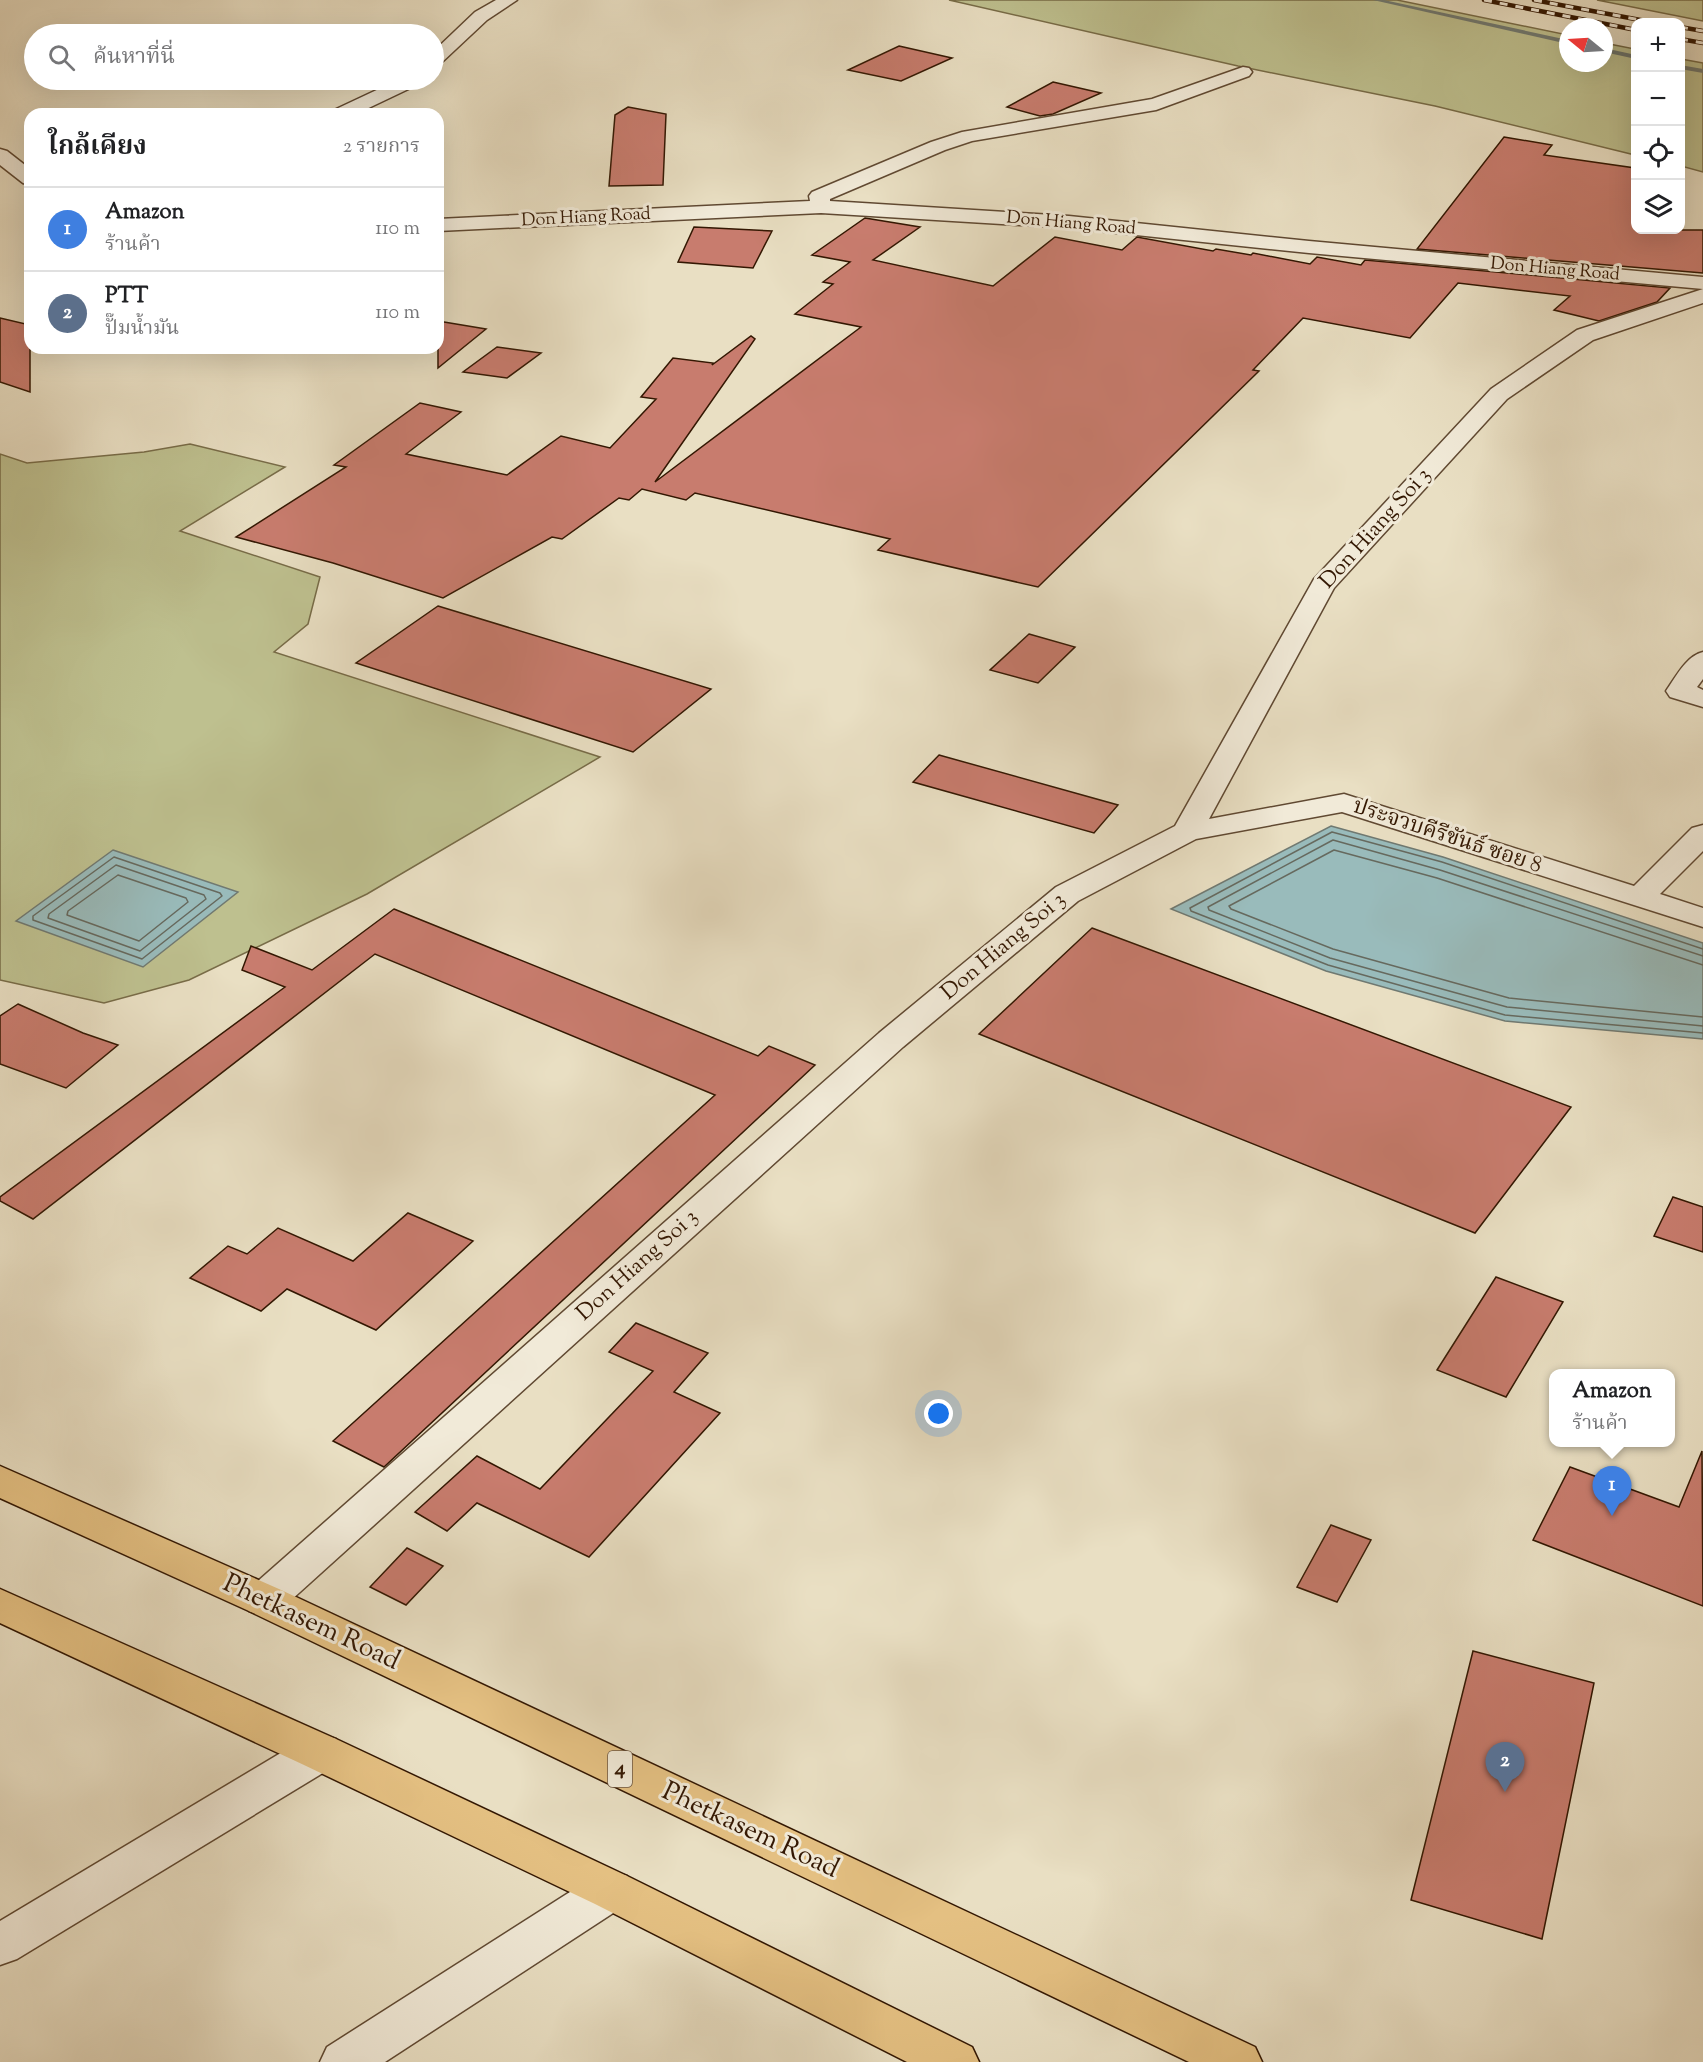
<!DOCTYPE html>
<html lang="th">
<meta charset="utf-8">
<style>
body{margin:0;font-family:"Sorts Mill Goudy","Noto Serif Thai",serif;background:#f6f6f6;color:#202124}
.controls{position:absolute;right:18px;top:18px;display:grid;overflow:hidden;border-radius:12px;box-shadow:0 6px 24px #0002}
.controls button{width:54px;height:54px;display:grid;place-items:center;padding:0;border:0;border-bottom:2px solid #e0e0e0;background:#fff;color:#202124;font:30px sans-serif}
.compass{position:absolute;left:1559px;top:18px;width:54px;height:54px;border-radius:50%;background:#fff;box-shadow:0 6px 24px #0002;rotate:288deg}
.you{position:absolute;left:939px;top:1414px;width:21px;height:21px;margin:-15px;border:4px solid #fff;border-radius:50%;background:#1a73e8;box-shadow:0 0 0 9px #1a73e833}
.badge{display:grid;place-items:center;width:39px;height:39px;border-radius:50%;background:#d93025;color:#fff;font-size:20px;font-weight:700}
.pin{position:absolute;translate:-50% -50px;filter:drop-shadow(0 2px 3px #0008)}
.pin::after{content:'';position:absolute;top:32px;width:21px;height:18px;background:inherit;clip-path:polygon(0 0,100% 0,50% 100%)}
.popup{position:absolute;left:1549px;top:1369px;width:126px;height:78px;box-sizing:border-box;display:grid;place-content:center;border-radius:12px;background:#fff;filter:drop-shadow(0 2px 4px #0005);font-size:20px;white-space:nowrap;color:#757577}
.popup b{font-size:22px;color:#202124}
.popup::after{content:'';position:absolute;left:50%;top:100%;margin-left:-12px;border:12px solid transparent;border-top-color:#fff}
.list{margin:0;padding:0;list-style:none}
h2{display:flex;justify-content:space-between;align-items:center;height:78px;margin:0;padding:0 24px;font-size:26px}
h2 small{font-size:20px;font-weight:400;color:#757577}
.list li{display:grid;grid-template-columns:39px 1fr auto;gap:18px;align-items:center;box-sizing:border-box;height:84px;padding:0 24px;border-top:2px solid #e0e0e0}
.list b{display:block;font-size:22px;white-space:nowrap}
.list p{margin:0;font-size:20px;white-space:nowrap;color:#757577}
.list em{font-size:20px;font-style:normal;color:#757577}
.icon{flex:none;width:33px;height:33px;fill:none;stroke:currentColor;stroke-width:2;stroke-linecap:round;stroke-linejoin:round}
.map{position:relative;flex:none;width:1703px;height:2062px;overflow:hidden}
.search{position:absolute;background:#fff;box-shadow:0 6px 24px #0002;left:24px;top:24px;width:420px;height:66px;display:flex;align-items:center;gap:15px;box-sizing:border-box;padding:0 21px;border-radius:33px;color:#757577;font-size:22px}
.panel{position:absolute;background:#fff;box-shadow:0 6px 24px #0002;left:24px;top:108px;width:420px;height:246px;border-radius:18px}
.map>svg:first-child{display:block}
.green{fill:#bec08f;stroke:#786c48;stroke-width:1.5}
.water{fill:#9bb;stroke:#707971;stroke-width:1.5}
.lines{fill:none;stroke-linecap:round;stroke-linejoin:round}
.shore{stroke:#66695e;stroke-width:1.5}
.stream{fill:#707971;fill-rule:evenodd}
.building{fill:#c87c6e;stroke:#331702;stroke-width:1.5}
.street-casing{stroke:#604932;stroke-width:3}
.highway-casing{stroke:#331702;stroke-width:3}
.street{fill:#f1ead8;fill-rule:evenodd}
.highway{fill:#e4c082;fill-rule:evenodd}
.rail-casing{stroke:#331702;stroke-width:4.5}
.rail{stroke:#f1ead8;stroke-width:3;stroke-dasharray:8;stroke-linecap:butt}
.labels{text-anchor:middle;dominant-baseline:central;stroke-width:6;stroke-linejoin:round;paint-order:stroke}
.far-street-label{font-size:18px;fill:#331702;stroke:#f1ead8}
.shield{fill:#f1ead8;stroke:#6c5642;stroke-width:1.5}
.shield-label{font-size:21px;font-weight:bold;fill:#331702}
.street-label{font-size:22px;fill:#331702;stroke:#f1ead8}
.near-street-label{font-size:27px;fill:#331702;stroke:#f1ead8}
</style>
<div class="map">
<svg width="1703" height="2062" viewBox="0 0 1703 2062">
<rect width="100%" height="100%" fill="#e9dfc3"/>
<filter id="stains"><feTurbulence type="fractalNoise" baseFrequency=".00333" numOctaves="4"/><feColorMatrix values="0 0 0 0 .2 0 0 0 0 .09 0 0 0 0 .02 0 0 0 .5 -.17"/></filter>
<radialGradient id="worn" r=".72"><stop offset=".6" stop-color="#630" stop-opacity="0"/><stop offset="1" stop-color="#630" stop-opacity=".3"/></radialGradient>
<g class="green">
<path d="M949,0h448l171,35v28h36v-20l31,6v106l-200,-49 -197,-40z"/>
<path d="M1597,0h106v21z"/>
<path d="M1681,59l22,4v109l-22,-6z"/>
<path d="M190,444l95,23 -105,64 140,46 -12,47 -34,28 326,105 -233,137 -178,86 -85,23 -104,-23v-526l27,9 117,-11z"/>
</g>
<g class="water">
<path d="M1331,826l112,31 260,86v96l-198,-18 -179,-50 -155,-62z"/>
<path d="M113,850l125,42 -95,75 -127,-46z"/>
</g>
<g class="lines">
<g class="shore">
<path d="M114,857l106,36 2,3 -80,63 -109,-39v-4z"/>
<path d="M116,865l88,30 2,4 -66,52 -92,-33 1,-4z"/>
<path d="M118,875l68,23 2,4 -49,39 -72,-26 1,-4z"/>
<path d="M1703,949l-261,-87 -110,-30 -142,76 1,3 137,54 177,50 198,18"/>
<path d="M1703,956l-263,-86 -107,-30 -125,67 1,3 121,48 177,49 196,19"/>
<path d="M1703,965l-266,-87 -103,-28 -105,56 2,3 102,40 176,49 194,19"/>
</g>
<g class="stream">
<path d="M1373,0h11l184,40v4z"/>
<path d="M1604,48l32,7v4l-32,-7z"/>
<path d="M1680,65l23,4v4l-23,-4z"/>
</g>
</g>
<g class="building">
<path d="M899,46l53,12 -51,23 -53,-11z"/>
<path d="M1053,82l48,11 -48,21 -13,2 -33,-9z"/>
<path d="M628,107l38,7 -3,71 -54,1 6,-71z"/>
<path d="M1504,137l48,8 -8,10 91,13v62h68v43l-286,-24z"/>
<path d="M865,218l55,9 -47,33 120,26 62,-49 67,13 15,-13 76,14 3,-2 35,6 2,-2 57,11 7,-7 44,8 4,-5 305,28 -13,14 -58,19 -45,-11 16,-14 -112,-13 -48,55 -107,-20 -50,52 6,1 -221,216 -160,-37 12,-11 -195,-46 -9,7 -44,-11 -13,11 -10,-2 -57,41 -10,-2 -109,61 -110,-35 -97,-26 110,-70 -12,-2 86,-62 41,9 -55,42 101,21 54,-39 49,12 46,-49 -15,-2 32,-39 40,5 -1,2 39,-29 4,3 -100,143 206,-155 -66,-13 38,-30 -10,-2 27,-20 -38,-7z"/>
<path d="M694,227l78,4 -19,37 -75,-6z"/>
<path d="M0,318l30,7v67l-30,-10z"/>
<path d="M438,321l48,8 -48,39z"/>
<path d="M497,347l44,6 -34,25 -44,-6z"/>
<path d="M438,606l273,83 -78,63 -277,-89z"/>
<path d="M1029,634l46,13 -37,36 -48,-13z"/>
<path d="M939,755l179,50 -24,28 -181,-51z"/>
<path d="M394,909l364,147 11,-10 46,19 -431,402 -51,-26 382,-346 -340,-141 -342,265 -33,-18v-4l285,-210 -43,-17 9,-24 61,24z"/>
<path d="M1092,928l479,179 -96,126 -496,-199z"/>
<path d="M18,1004l65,29 35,12 -52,43 -66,-24v-48z"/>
<path d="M1673,1197l30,10v45l-49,-16z"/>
<path d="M408,1213l65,28 -97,89 -89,-41 -26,22 -71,-33 38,-32 19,8 31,-26 75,33z"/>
<path d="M1496,1277l67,25 -57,95 -69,-27z"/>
<path d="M636,1323l72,30 -34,39 46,21 -131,144 -112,-54 -30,28 -32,-19 62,-56 63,33 113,-118 -44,-19z"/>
<path d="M1702,1451l1,155 -170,-66 37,-73 109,40z"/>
<path d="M1331,1525l40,15 -34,62 -40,-15z"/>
<path d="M407,1548l36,18 -37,39 -36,-18z"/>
<path d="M1473,1651l121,32 -52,256 -131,-39z"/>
</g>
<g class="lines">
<defs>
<g id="street">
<path d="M496,0h21l-30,20 -47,44 -6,1v-14l41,-39z"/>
<path d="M1243,67l6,1 3,4 -3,4 -93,34 -184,31 -27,9 -115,49v2l239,15 240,25 394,36v12l-394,-36 -240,-25 -248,-15 -383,18v-12l372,-18 -1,-5 3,-4 119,-50 31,-10 190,-33z"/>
<path d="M398,80h23l-2,4 -63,30h-24l2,-4z"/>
<path d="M0,149l7,2 23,18v16l-7,-2 -23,-18z"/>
<path d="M1703,289v14l-110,37 -86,59 -173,189 -125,231 135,-25 290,92 58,-58 11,-3v26l-43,43 43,14v19l-361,-115 -146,27 -118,62 -175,146 -624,564 -15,5 -15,-5 -6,-11 6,-11 630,-556 177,-146 119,-61 139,-247 177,-190 86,-59z"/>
<path d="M1703,652v27l-6,8 6,3v17l-33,-10 -4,-6c10,-14 20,-35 37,-39z"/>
<path d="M320,1734l16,5 6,13 -6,13 -319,194 -17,6v-44l304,-182z"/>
<path d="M611,1871l16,5 7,14 -7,14 -242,158h-65l7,-15 268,-171z"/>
</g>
<g id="highway">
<path d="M0,1466l279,123 976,458 7,15h-73l-940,-451 -249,-113z"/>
<path d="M0,1589l336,150 291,137 345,171 7,15h-72l-312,-158 -291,-139 -304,-142z"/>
</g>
</defs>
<use href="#street" class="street-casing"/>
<use href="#highway" class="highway-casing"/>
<use href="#street" class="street"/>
<use href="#highway" class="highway"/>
<defs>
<g id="rail">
<path d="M1484,0l152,30"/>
<path d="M1534,0l117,22"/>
<path d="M1680,27l23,4"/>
<path d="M1680,39l23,4"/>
</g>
</defs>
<use href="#rail" class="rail-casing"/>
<use href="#rail" class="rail"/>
</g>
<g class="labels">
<g class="far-street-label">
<text transform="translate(586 218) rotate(-3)">Don Hiang Road</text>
<text transform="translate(1071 224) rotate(5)">Don Hiang Road</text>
<text transform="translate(1555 270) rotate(5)">Don Hiang Road</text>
</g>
<rect class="shield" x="608" y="1751" width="24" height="36" rx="4.5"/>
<g class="shield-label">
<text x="620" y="1769">4</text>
</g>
<g class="street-label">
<text transform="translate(1376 529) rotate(-48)">Don Hiang Soi 3</text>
<text transform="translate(1447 837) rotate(18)">ประจวบคีรีขันธ์ ซอย 8</text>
<text transform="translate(1004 947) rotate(-40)">Don Hiang Soi 3</text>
<text transform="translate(638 1266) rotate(-42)">Don Hiang Soi 3</text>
</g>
<g class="near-street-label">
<text transform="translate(311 1623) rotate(25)">Phetkasem Road</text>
<text transform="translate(750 1831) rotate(25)">Phetkasem Road</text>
</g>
</g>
<rect width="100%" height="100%" filter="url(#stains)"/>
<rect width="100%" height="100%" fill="url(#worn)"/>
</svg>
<div class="controls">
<button>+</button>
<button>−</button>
<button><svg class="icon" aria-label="locate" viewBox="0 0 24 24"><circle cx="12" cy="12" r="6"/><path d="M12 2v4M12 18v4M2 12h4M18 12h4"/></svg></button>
<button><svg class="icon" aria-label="layers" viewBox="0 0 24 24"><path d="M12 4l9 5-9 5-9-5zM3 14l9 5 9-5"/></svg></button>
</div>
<svg class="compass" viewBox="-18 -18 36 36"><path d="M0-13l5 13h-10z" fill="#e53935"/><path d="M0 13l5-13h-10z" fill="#757577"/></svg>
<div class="you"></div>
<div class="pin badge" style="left:1612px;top:1516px;background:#3f7fe0">1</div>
<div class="popup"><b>Amazon</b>ร้านค้า</div>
<div class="pin badge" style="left:1505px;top:1792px;background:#5c6f8a">2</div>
<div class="search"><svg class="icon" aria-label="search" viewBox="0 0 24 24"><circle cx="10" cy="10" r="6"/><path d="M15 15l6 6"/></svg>ค้นหาที่นี่</div>
<section class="panel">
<h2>ใกล้เคียง<small>2 รายการ</small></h2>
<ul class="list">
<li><span class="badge" style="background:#3f7fe0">1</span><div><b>Amazon</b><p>ร้านค้า</p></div><em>110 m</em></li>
<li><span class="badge" style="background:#5c6f8a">2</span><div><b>PTT</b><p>ปั๊มน้ำมัน</p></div><em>110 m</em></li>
</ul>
</section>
</div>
